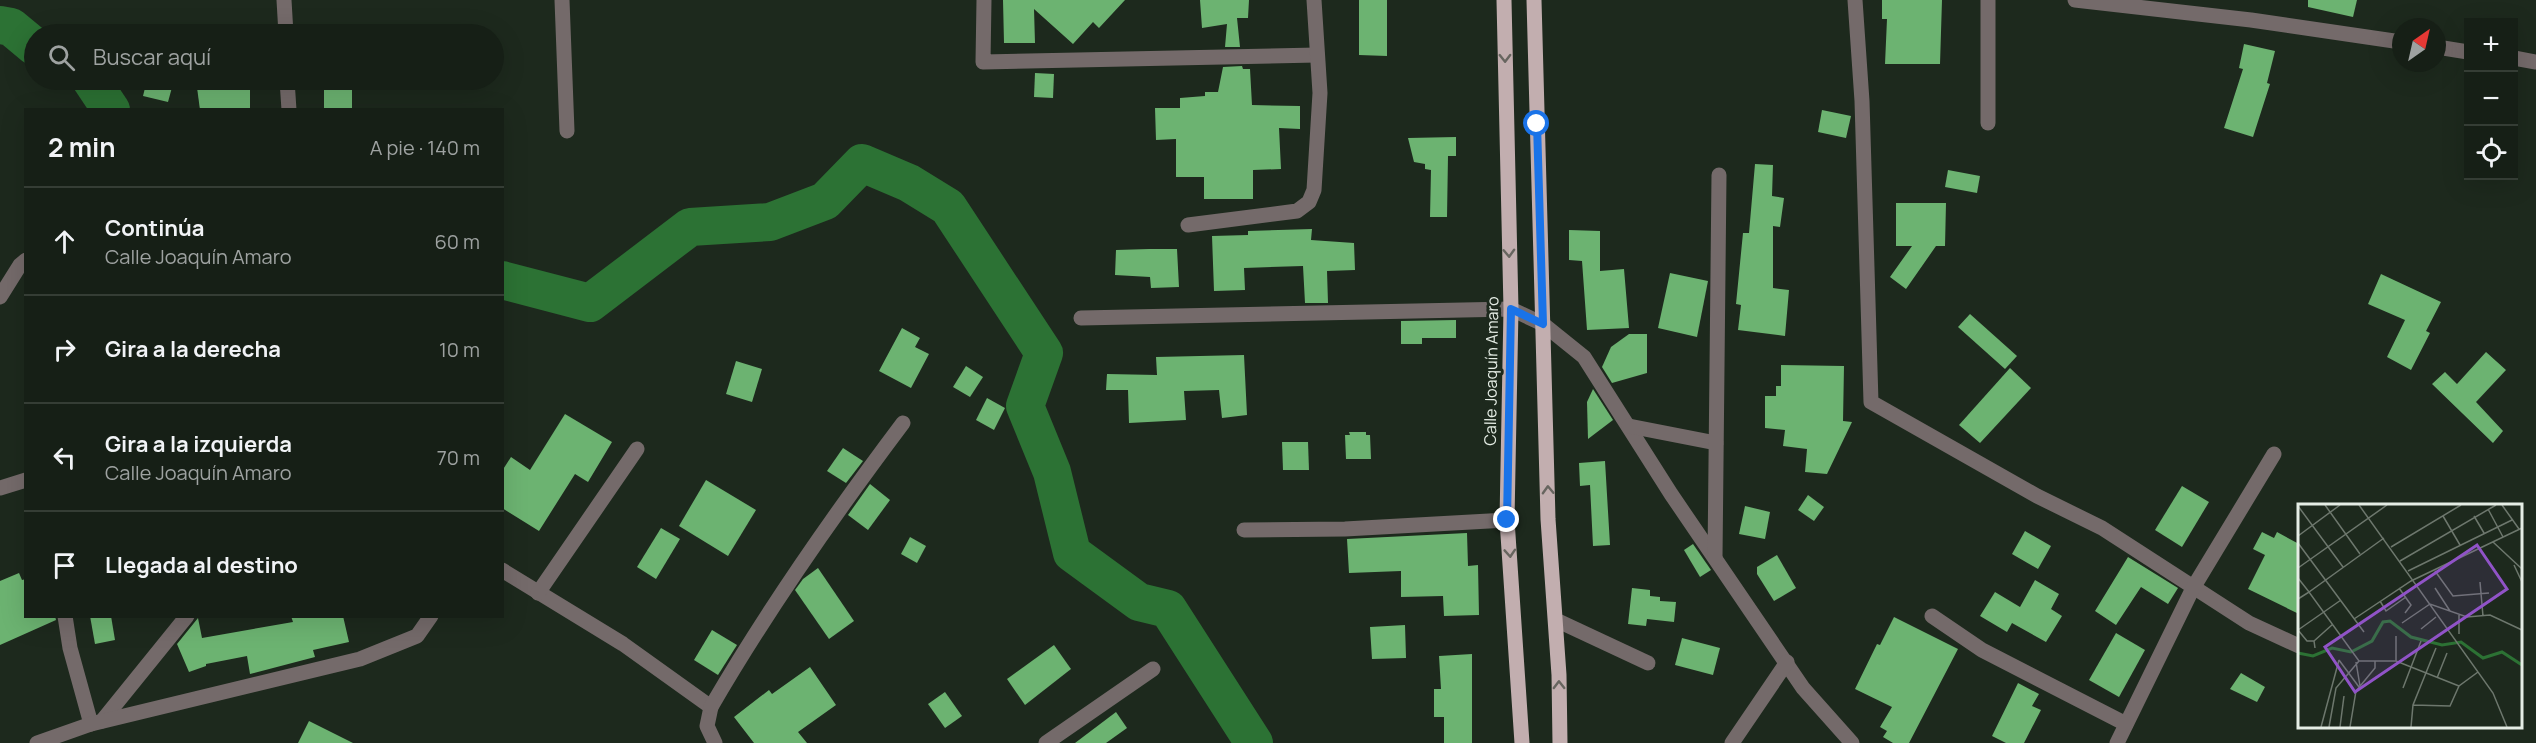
<!DOCTYPE html>
<html lang="es">
<meta charset="utf-8">
<style>
body{margin:0;font-family:Manrope,sans-serif;background:#1f271f;color:#f1f3f6}
.controls{position:absolute;right:18px;top:18px;display:grid;overflow:hidden;border-radius:0px;box-shadow:0 6px 24px #0002}
.controls button{width:54px;height:54px;display:grid;place-items:center;padding:0;border:0;border-bottom:2px solid #353d35;background:#161f16;color:#f1f3f6;font:30px sans-serif}
.compass{position:absolute;left:2392px;top:18px;width:54px;height:54px;border-radius:50%;background:#161f16;box-shadow:0 6px 24px #0002;rotate:34deg}
.stop{position:absolute;width:18px;height:18px;margin:-14px;border:4px solid #1a73e8;border-radius:50%;background:#fff}
.stop.end{background:#1a73e8;border-color:#fff;box-shadow:0 2px 6px #0008}
.list{margin:0;padding:0;list-style:none}
h2{display:flex;justify-content:space-between;align-items:center;height:78px;margin:0;padding:0 24px;font-size:26px}
h2 small{font-size:20px;font-weight:400;color:#9ea2a1}
.list li{display:grid;grid-template-columns:39px 1fr auto;gap:18px;align-items:center;box-sizing:border-box;height:108px;padding:0 24px;border-top:2px solid #353d35}
.list b{display:block;font-size:22px;white-space:nowrap}
.list p{margin:0;font-size:20px;white-space:nowrap;color:#9ea2a1}
.list em{font-size:20px;font-style:normal;color:#9ea2a1}
.icon{flex:none;width:33px;height:33px;fill:none;stroke:currentColor;stroke-width:2;stroke-linecap:round;stroke-linejoin:round}
.map{position:relative;flex:none;width:2536px;height:743px;overflow:hidden}
.search{position:absolute;background:#161f16;box-shadow:0 6px 24px #0002;left:24px;top:24px;width:480px;height:66px;display:flex;align-items:center;gap:15px;box-sizing:border-box;padding:0 21px;border-radius:33px;color:#9ea2a1;font-size:22px}
.panel{position:absolute;background:#161f16;box-shadow:0 6px 24px #0002;left:24px;top:108px;width:480px;height:510px;border-radius:0px}
.map>svg:first-child{display:block}
.lines{fill:none;stroke-linecap:round;stroke-linejoin:round}
.river{stroke:#2c7234;stroke-width:38}
.building{fill:#6cb371}
.minor{stroke:#746a6a;stroke-width:15}
.primary{stroke:#c2aeaf;stroke-width:15}
.oneway{stroke:#67655f}
.route{stroke:#1a73e8;stroke-width:8}
.labels{text-anchor:middle;dominant-baseline:central;stroke-width:6;stroke-linejoin:round;paint-order:stroke}
.street-label{font-size:16px;fill:#e5ede5;stroke:#1d291d}
.inset-river{fill:none;stroke:#2c7234;stroke-width:3}
.inset-road{fill:none;stroke:#6d776d;stroke-width:1.5}
.view{fill:#9053c7;fill-opacity:0.15;stroke:#9053c7;stroke-width:3}
.inset-edge{fill:none;stroke:#e5ede5;stroke-width:3}
</style>
<div class="map">
<svg width="2536" height="743" viewBox="0 0 2536 743">
<rect width="100%" height="100%" fill="#1d291d"/>
<g class="lines">
<g class="river">
<path d="M0,25l11,2 23,19"/>
<path d="M91,80l20,30"/>
<path d="M502,280l88,23 100,-76 80,-5 55,-21 37,-38 47,20 39,24 96,146 -19,53 27,66 20,81 67,49 29,7 86,134"/>
</g>
</g>
<g class="building">
<path d="M1003,0h122l-26,28 -6,-6 -20,22 -39,-35 1,34h-31z"/>
<path d="M1200,0h49l-1,18h-11l3,29h-15l2,-23 -25,4z"/>
<path d="M1359,0h28v56l-28,-1z"/>
<path d="M1882,0h60l-2,64h-55l2,-45h-5z"/>
<path d="M2308,0h49l-4,17 -45,-10z"/>
<path d="M2244,44l31,7 -8,32 3,1 -17,53 -29,-9 19,-59 -4,-1z"/>
<path d="M1242,66l1,3h7l2,36 48,1v23l-21,-1 2,41 -28,1v29h-49v-22h-28v-38l-20,1 -1,-32h25v-10l25,-2v-4h13l5,-25z"/>
<path d="M1035,73l19,1 -1,24 -19,-1z"/>
<path d="M147,80h27l-6,22 -25,-6z"/>
<path d="M196,80h54v30h-50z"/>
<rect x="324" y="83" width="28" height="27"/>
<path d="M1822,110l29,6 -5,22 -28,-6z"/>
<path d="M1456,137v19h-8l-1,61h-17l1,-47 -6,-1v-5l-11,-2 -6,-24z"/>
<path d="M1755,164l18,1 -1,31 12,2 -4,29 -7,-1v62l16,2 -4,46 -47,-6 3,-25 -5,-1 7,-71h6z"/>
<path d="M1948,170l32,6 -3,17 -32,-6z"/>
<path d="M1896,203h50l-1,43h-9l-30,43 -16,-12 22,-31h-16z"/>
<path d="M1312,229l-1,11 43,3 1,27 -28,1 1,32h-23l-2,-37 -59,2 1,22 -31,1 -2,-55 36,-1v-4z"/>
<path d="M1569,230l31,1v40l24,-2 5,59 -42,2 -5,-69 -13,-1z"/>
<path d="M1149,249h28l2,38 -28,1 -1,-11 -35,-2 1,-25z"/>
<path d="M1670,273l38,8 -11,56 -39,-9z"/>
<path d="M2381,274l60,28 -15,29 4,2 -19,37 -24,-13 18,-37 -37,-16z"/>
<path d="M1970,314l47,42 -12,13 -47,-42z"/>
<path d="M1456,320v18h-34v6h-21v-23z"/>
<path d="M902,328l18,10 -5,9 14,7 -18,34 -32,-17z"/>
<path d="M1629,334h18v39l-35,10 -10,-16 9,-20z"/>
<path d="M2486,352l20,18 -30,32 27,29 -10,12 -61,-59 13,-12 12,12z"/>
<path d="M1244,355l3,60 -25,3 -3,-28 -35,1 2,29 -57,3 -1,-33h-22l1,-16 50,1 -1,-18z"/>
<path d="M736,361l26,8 -10,33 -26,-8z"/>
<path d="M1781,365l63,1 -1,55 9,1 -25,52 -22,-2 2,-23 -24,-3 2,-16 -20,-2v-32h11v-10h5z"/>
<path d="M966,366l17,11 -13,20 -17,-10z"/>
<path d="M2010,368l21,20 -51,55 -21,-18z"/>
<path d="M1593,389l20,31 -25,19 -1,-37z"/>
<path d="M987,398l18,10 -11,22 -18,-10z"/>
<path d="M565,414l47,28 -24,40 -13,-8 -36,57 -37,-23v-37l9,-14 19,13z"/>
<path d="M1349,432h17v3h4l1,24h-25l-1,-24h5z"/>
<path d="M1282,442h26l1,28h-26z"/>
<path d="M843,448l20,13 -17,22 -19,-12z"/>
<path d="M1605,461l5,84 -17,1 -3,-61 -10,1 -1,-23z"/>
<path d="M706,480l50,30 -28,46 -49,-30z"/>
<path d="M870,484l20,16 -22,30 -20,-15z"/>
<path d="M2182,486l27,16 -27,45 -27,-17z"/>
<path d="M1808,495l16,12 -10,14 -16,-11z"/>
<path d="M1745,506l25,6 -5,27 -26,-5z"/>
<path d="M661,528l19,11 -24,40 -19,-12z"/>
<path d="M2025,531l26,15 -13,23 -26,-15z"/>
<path d="M2262,532l12,6 3,-6 22,12v70l-51,-25 17,-34 -12,-6z"/>
<path d="M1467,533l1,33 10,-1 1,50 -35,1 -1,-20 -42,1v-26l-52,2 -2,-34z"/>
<path d="M910,537l16,9 -9,17 -16,-9z"/>
<path d="M1693,544l18,26 -11,7 -16,-27z"/>
<path d="M1777,555l19,33 -22,13 -17,-27v-7z"/>
<path d="M2128,557l50,31 -10,16 -27,-17 -25,38 -21,-14z"/>
<path d="M818,568l36,53 -25,18 -34,-49 8,-11z"/>
<path d="M19,573l3,7 4,-1v37h29l1,4 -56,25v-64z"/>
<path d="M2035,580l24,14 -8,15 11,7 -16,26 -34,-19 -5,9 -27,-16 15,-24 25,15z"/>
<path d="M1632,588l18,2v6l10,1v4l16,1 -2,20 -27,-3 -1,7 -18,-2z"/>
<path d="M90,616h21l4,24 -20,4z"/>
<path d="M291,616h52l6,26 -36,8 2,7 -65,17 -3,-18 -41,8v2l-17,6 -12,-28 21,-26 4,20 91,-16z"/>
<path d="M1894,617l64,32 -49,94h-16l-10,-6 4,-6 -7,-4 12,-20 -37,-18 22,-45 3,1z"/>
<path d="M1405,625l1,33 -34,1 -2,-32z"/>
<path d="M712,630l25,15 -19,30 -24,-15z"/>
<path d="M2116,633l29,17 -26,47 -30,-17z"/>
<path d="M1682,638l38,10 -7,27 -38,-10z"/>
<path d="M1054,645l17,24 -46,36 -18,-26z"/>
<path d="M1472,654v89h-28v-26h-10v-28h7l-2,-33z"/>
<path d="M810,667l26,38 -38,27 9,11h-53l-20,-26 35,-27 3,4z"/>
<path d="M2241,673l24,14 -8,15 -27,-13z"/>
<path d="M2018,683l21,11 -7,12 9,4 -17,33h-18l-14,-7z"/>
<path d="M945,692l17,24 -17,12 -17,-24z"/>
<path d="M1116,712l11,16 -21,15h-31z"/>
<path d="M309,721l44,22h-55z"/>
</g>
<g class="lines">
<g class="minor">
<path d="M284,0l2,34"/>
<path d="M562,0l5,131"/>
<path d="M984,0l-1,62 334,-7"/>
<path d="M1855,0l7,101 9,301 166,94 65,32 147,95 50,23"/>
<path d="M2075,0l176,20 150,22"/>
<path d="M2437,47l31,5"/>
<path d="M2514,58l22,4"/>
<path d="M287,80l2,30"/>
<path d="M1988,123v-123"/>
<path d="M1188,225l109,-14 12,-9 5,-12 6,-97 -6,-93"/>
<path d="M0,297l20,-32 6,-5"/>
<path d="M1081,318l430,-9 32,15 41,33 87,137 132,194 49,55"/>
<path d="M1629,426l87,17"/>
<path d="M0,488l26,-8"/>
<path d="M1244,530l101,-1 162,-9"/>
<path d="M1715,558l4,-383"/>
<path d="M502,570l121,74 88,63 -4,19 8,17"/>
<path d="M538,593l99,-144"/>
<path d="M65,616l5,32 21,76"/>
<path d="M1932,616l50,34 144,74"/>
<path d="M1556,620l92,43"/>
<path d="M711,707c58,-100 122,-191 192,-284"/>
<path d="M102,721l85,-105"/>
<path d="M37,743l54,-19 269,-65 57,-23 14,-20"/>
<path d="M1046,743l107,-74"/>
<path d="M1732,743l55,-81"/>
<path d="M2117,743l76,-155 81,-134"/>
</g>
<g class="primary">
<path d="M1504,0l7,309 -4,211 15,223"/>
<path d="M1534,0l14,519 11,156 1,68"/>
</g>
</g>
<defs><path id="oneway-chevron" d="M-2-3.5L2.5 0L-2 3.5" fill="none" stroke-width="1.6" stroke-linecap="round" stroke-linejoin="round" transform="scale(1.5)"/></defs>
<g class="oneway">
<use href="#oneway-chevron" transform="translate(1505 58) rotate(89)"/>
<use href="#oneway-chevron" transform="translate(1509 253) rotate(88)"/>
<use href="#oneway-chevron" transform="translate(1548 490) rotate(-92)"/>
<use href="#oneway-chevron" transform="translate(1510 553) rotate(86)"/>
<use href="#oneway-chevron" transform="translate(1559 685) rotate(-91)"/>
</g>
<g class="lines">
<path class="route" d="M1507,520l4,-211 32,15 -6,-200"/>
</g>
<g class="labels">
<g class="street-label">
<text transform="translate(1491 371) rotate(-89)">Calle Joaquín Amaro</text>
</g>
</g>
<g transform="translate(2298 504)">
<rect width="224" height="224" fill="#1d291d"/>
<path class="inset-river" d="M0,149l15,3 19,-8 19,4 21,-11 11,-19 7,-1 21,16 31,8 19,-3 22,16 19,-6 20,13"/>
<path class="inset-road" d="M27,1l35,49M61,1l134,188 14,34M204,1l17,24M0,2l45,61M190,5l15,28M145,12l17,29M176,12l10,17M0,32l42,-31M195,38l29,27M0,39l66,89M93,43l70,-42M102,57l96,-56M216,61l8,17M0,64l89,-63M110,67l104,-51M137,67l18,25 36,-3M0,74l11,14 75,-54M182,78l3,34M101,84l12,17 -6,8M137,84l15,23M0,95l11,-7 50,69h37l63,25M82,97l6,10 20,-14M56,115l57,-38 111,-53M104,119l28,-19 37,13 23,-2 32,15M123,125l15,-12M0,126l43,-30M0,126l9,11h7l1,7M161,130v-19M16,137l19,-17M41,156l20,27M98,157v-25M58,158l4,24M139,174l10,-25M105,184l18,-47M115,201l37,1 9,-20 19,-14M23,223l18,-67M31,223l7,-39 23,-27M42,223l4,-31M52,223l6,-36 19,-23v-7M113,223l2,-22 23,-57"/>
<path class="view" d="M179,41l30,44 -152,103 -30,-45z"/>
<rect width="224" height="224" class="inset-edge"/>
</g>
</svg>
<div class="controls">
<button>+</button>
<button>−</button>
<button><svg class="icon" aria-label="locate" viewBox="0 0 24 24"><circle cx="12" cy="12" r="6"/><path d="M12 2v4M12 18v4M2 12h4M18 12h4"/></svg></button>
</div>
<svg class="compass" viewBox="-18 -18 36 36"><path d="M0-13l5 13h-10z" fill="#e53935"/><path d="M0 13l5-13h-10z" fill="#9ea2a1"/></svg>
<div class="stop" style="left:1537px;top:124px"></div>
<div class="stop end" style="left:1507px;top:520px"></div>
<div class="search"><svg class="icon" aria-label="search" viewBox="0 0 24 24"><circle cx="10" cy="10" r="6"/><path d="M15 15l6 6"/></svg>Buscar aquí</div>
<section class="panel">
<h2>2 min<small>A pie · 140 m</small></h2>
<ul class="list">
<li><svg class="icon" aria-label="ahead" viewBox="0 0 24 24"><path d="M12 20V5M6 11l6-6 6 6"/></svg><div><b>Continúa</b><p>Calle Joaquín Amaro</p></div><em>60 m</em></li>
<li><svg class="icon" aria-label="right" viewBox="0 0 24 24"><path d="M7 20v-9h11M14 6l5 5-5 5"/></svg><div><b>Gira a la derecha</b></div><em>10 m</em></li>
<li><svg class="icon" aria-label="left" viewBox="0 0 24 24"><path d="M17 20v-9H6M10 6l-5 5 5 5"/></svg><div><b>Gira a la izquierda</b><p>Calle Joaquín Amaro</p></div><em>70 m</em></li>
<li><svg class="icon" aria-label="arrive" viewBox="0 0 24 24"><path d="M6 21V4h12l-3 4 3 4H6"/></svg><div><b>Llegada al destino</b></div></li>
</ul>
</section>
</div>
